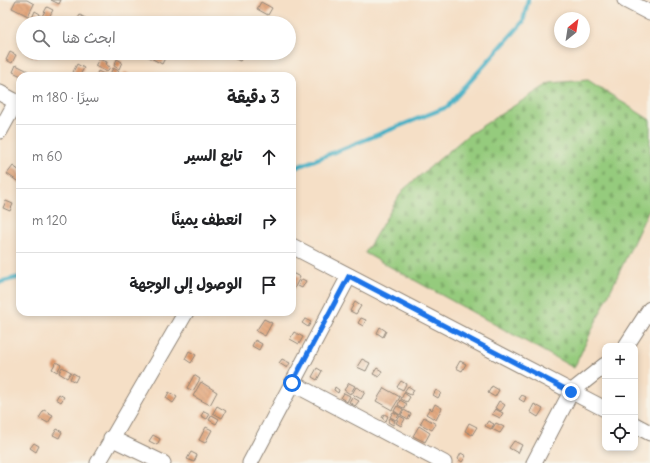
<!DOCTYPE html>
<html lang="ar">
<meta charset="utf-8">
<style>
body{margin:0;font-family:Delius,"Playpen Sans Arabic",sans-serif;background:#f6f6f6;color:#202124;direction:rtl}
.controls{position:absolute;right:12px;bottom:12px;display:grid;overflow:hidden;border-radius:8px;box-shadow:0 2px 6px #0003}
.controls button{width:36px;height:36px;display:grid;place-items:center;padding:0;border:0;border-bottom:1px solid #e0e0e0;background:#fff;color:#202124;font:20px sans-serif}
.compass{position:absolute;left:554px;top:12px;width:36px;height:36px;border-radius:50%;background:#fff;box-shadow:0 2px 6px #0003;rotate:30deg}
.stop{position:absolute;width:12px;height:12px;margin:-9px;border:3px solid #1a73e8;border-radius:50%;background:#fff}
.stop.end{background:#1a73e8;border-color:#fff;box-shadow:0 1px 4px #0008}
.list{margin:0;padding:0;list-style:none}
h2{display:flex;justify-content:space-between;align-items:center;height:52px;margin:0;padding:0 16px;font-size:17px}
h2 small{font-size:13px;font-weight:400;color:#757577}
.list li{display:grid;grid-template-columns:26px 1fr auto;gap:12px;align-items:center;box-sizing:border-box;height:64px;padding:0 16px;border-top:1px solid #e0e0e0}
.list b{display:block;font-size:15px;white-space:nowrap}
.list em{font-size:13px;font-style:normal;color:#757577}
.icon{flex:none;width:22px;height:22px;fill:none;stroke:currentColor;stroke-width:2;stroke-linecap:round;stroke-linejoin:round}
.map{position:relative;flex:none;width:650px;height:463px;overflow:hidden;direction:ltr}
.search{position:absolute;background:#fff;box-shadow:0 2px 6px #0003;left:16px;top:16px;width:280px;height:44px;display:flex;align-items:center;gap:10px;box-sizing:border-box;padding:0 14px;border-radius:22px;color:#757577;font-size:15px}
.panel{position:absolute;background:#fff;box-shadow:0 2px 6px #0003;left:16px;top:72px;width:280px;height:244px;border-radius:12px;direction:rtl}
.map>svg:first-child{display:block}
.cemetery{fill:url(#cemetery-stones);stroke:#607b54}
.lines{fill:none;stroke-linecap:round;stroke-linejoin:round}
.stream{stroke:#46b0c5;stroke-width:4.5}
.building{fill:url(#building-back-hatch)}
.street-casing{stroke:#908578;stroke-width:17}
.street{stroke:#fff;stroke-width:15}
.route{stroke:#1a73e8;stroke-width:5}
</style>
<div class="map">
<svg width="650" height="463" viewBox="0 0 650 463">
<defs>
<pattern id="cemetery-stones" width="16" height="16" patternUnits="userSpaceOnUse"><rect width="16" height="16" fill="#95cb7d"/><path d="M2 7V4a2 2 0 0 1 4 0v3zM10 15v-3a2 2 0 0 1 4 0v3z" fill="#81ae6c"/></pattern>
<pattern id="building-back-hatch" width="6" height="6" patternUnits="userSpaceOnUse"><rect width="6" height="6" fill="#e09a6b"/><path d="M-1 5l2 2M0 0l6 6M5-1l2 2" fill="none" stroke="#b67e58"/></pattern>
</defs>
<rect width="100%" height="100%" fill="#f7f3e8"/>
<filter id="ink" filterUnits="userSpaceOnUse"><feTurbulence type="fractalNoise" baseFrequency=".025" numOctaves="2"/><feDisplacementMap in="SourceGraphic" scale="8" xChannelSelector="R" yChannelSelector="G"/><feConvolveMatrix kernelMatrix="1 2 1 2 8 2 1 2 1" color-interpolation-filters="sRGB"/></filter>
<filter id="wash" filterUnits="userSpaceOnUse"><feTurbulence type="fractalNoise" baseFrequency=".012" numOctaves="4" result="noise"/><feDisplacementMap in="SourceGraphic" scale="16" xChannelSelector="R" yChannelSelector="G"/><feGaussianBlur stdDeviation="0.9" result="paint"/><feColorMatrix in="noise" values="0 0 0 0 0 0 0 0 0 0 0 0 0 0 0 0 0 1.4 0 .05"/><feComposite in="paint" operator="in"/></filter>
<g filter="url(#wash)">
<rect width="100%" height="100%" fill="#f5dfc6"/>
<path class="cemetery" d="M588,80l62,40v87l-76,161 -209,-115 38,-63 65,-55 82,-52z"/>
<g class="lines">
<g class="stream">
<path d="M292,169l155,-62 76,-85 5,-22"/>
<path d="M0,282l20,-5"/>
</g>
</g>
<g id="blocks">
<g class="building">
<path d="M16,0h11l7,4 -6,12 -16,-8z"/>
<path d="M51,0h10l-2,4z"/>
<path d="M261,2l11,6 -4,7 -11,-6z"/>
<path d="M47,7l6,3 -4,7 2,1 -2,5h-4l-5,-3z"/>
<path d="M35,11l5,3 -3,7 -5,-3z"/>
<path d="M80,15l7,4 -2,4h-10z"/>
<path d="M109,17l5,3 -2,3h-6z"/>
<path d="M55,18l9,5h-11z"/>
<path d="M10,52l6,3 -4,8 -6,-3z"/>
<path d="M25,53h14l-2,6z"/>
<path d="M148,53h13l5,3 -4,8 -15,-8z"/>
<path d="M235,53l9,1 -4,7 -7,-3z"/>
<path d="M99,59l8,3 -1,3 4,2 -3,5 -12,-6z"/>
<path d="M117,59l5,3 -3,7 -5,-3z"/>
<path d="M77,64l7,4 -4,7 -7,-3z"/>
<path d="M16,65l12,6 -3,5h-4l-8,-4z"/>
<path d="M113,68l6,3 -3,5 -6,-2z"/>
<path d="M98,71l10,5h-12z"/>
<path d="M125,72l7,4h-9z"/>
<path d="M13,166l7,5v12l-13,-9z"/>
<path d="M6,201l7,3 -3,7 -7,-3z"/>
<path d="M292,273l8,4 -6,12 -2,-2z"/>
<path d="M302,279l4,2 -4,7 -4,-2z"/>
<path d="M355,302l6,4 -5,8 -6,-3z"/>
<path d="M361,318l5,2 -3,6 -5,-3z"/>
<path d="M264,319l8,4 -7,13 -9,-5z"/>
<path d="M305,319l6,3 -3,5 -6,-4z"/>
<path d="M380,327l6,4 -3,6 -6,-4z"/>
<path d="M294,332l9,5 -4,7 -9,-5z"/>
<path d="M255,340l7,4 -3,6 -7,-4z"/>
<path d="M189,351l7,4 -5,8 -6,-4z"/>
<path d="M282,359l8,4 -3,5 -8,-5z"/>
<path d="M362,359l8,4 -4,8 -9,-4z"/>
<path d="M460,361l6,3 -4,7 -6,-3z"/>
<path d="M56,362l5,3 -4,7 -5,-3z"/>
<path d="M62,367l9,5 -4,6 -8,-5z"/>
<path d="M317,368l5,3 -5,9 -5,-3z"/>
<path d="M377,368l5,3 -3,6 -6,-3z"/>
<path d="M73,373l5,3 -3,6 -5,-3z"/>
<path d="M194,375l6,4 -7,12 -6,-3z"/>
<path d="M401,381l5,3 -3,6 -6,-3z"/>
<path d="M201,382l16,10 -7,13 -17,-9z"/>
<path d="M349,383l6,3 -5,8 -6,-4z"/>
<path d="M408,386l6,4 -3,5 -7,-3z"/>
<path d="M492,386l7,4 -4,7 -7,-4z"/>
<path d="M335,387l4,3 -1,3 -4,-3z"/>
<path d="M356,387l9,5 -4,7 -9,-5z"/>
<path d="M384,388l16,9 -8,13 -16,-9z"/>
<path d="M436,390l5,3 -3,5 -5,-3z"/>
<path d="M169,392l8,5 -4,6 -7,-5z"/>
<path d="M344,393l6,3 -3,6 -6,-4z"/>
<path d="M404,393l6,4 -3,5 -6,-3z"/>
<path d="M59,394l5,3 -3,5 -5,-3z"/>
<path d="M522,395l4,2 -2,5 -5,-3z"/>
<path d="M352,397l7,4 -4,5 -6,-4z"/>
<path d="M400,400l7,4 -2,5 -7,-4z"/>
<path d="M499,401l6,4 -4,6 -6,-3z"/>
<path d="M435,404l7,4 -6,12 -10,-6 4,-6 2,2z"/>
<path d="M534,404l9,5 -5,8 -8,-5z"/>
<path d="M217,406l9,5 -4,7 -9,-5z"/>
<path d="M397,406l6,3 -3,6 -6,-4z"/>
<path d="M495,409l8,4 -3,5 -8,-4z"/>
<path d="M44,410l9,5 -5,8 -9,-5z"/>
<path d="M404,410l7,4 -3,5 -7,-4z"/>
<path d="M204,411l6,3 -3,5 -6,-3z"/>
<path d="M393,412l6,3 -3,5 -6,-3z"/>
<path d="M384,414l4,2 -2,5 -4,-3z"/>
<path d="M212,415l7,4 -3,5 -7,-4z"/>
<path d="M400,416l5,3 -4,7 -5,-3z"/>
<path d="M424,417l12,7 -4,6 -12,-6z"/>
<path d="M390,418l5,3 -2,4 -5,-3z"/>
<path d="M488,421l6,3 -3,5 -6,-3z"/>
<path d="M469,423l8,4 -5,8 -7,-4z"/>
<path d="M496,423l8,4 -4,6 -8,-4z"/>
<path d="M419,426l11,7 -5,9 -12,-6z"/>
<path d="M206,427l6,3 -7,13 -6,-3z"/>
<path d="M57,429l5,3 -3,6 -6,-3z"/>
<path d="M153,435l7,4 -3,6 -8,-4z"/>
<path d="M514,441l8,4 -4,8 -9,-5z"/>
<path d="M34,443l5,3 -3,6 -6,-4z"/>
<path d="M191,452l6,3 -3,7 -7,-3z"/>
<path d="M461,453l5,3 -4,6 -4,-3z"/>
</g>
</g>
</g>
<g filter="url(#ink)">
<use href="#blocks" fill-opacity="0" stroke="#908578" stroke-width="1"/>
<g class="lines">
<defs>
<g id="street">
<path d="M625,0l25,13"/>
<path d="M0,93l20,11"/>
<path d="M0,131l16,-29"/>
<path d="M292,246l313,163"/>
<path d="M626,346l24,-37"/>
<path d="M292,383l152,80"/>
<path d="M635,425l15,8"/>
<path d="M111,438l52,25"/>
<path d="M98,463l88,-151"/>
<path d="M250,463l99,-187"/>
<path d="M534,463l37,-71 34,-27"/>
</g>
</defs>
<use href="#street" class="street-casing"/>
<use href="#street" class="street"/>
</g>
</g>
<g class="lines" filter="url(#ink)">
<path class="route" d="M292,383l57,-107 222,116"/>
</g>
</svg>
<div class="controls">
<button>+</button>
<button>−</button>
<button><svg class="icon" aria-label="locate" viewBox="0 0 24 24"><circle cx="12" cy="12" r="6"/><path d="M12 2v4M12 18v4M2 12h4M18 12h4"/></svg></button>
</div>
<svg class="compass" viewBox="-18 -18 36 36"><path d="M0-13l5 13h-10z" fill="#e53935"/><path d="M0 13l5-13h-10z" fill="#757577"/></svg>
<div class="stop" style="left:292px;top:383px"></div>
<div class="stop end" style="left:571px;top:392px"></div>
<div class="search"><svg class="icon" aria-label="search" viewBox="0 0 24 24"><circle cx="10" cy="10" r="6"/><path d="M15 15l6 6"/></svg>ابحث هنا</div>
<section class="panel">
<h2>3 دقيقة<small>سيرًا · 180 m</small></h2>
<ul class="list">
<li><svg class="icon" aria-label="ahead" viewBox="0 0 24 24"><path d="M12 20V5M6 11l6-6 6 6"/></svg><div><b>تابع السير</b></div><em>60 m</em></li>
<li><svg class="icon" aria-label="right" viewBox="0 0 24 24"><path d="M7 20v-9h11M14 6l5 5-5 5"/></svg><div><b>انعطف يمينًا</b></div><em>120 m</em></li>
<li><svg class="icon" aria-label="arrive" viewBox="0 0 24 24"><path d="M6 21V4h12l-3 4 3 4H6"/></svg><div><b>الوصول إلى الوجهة</b></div></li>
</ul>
</section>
</div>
